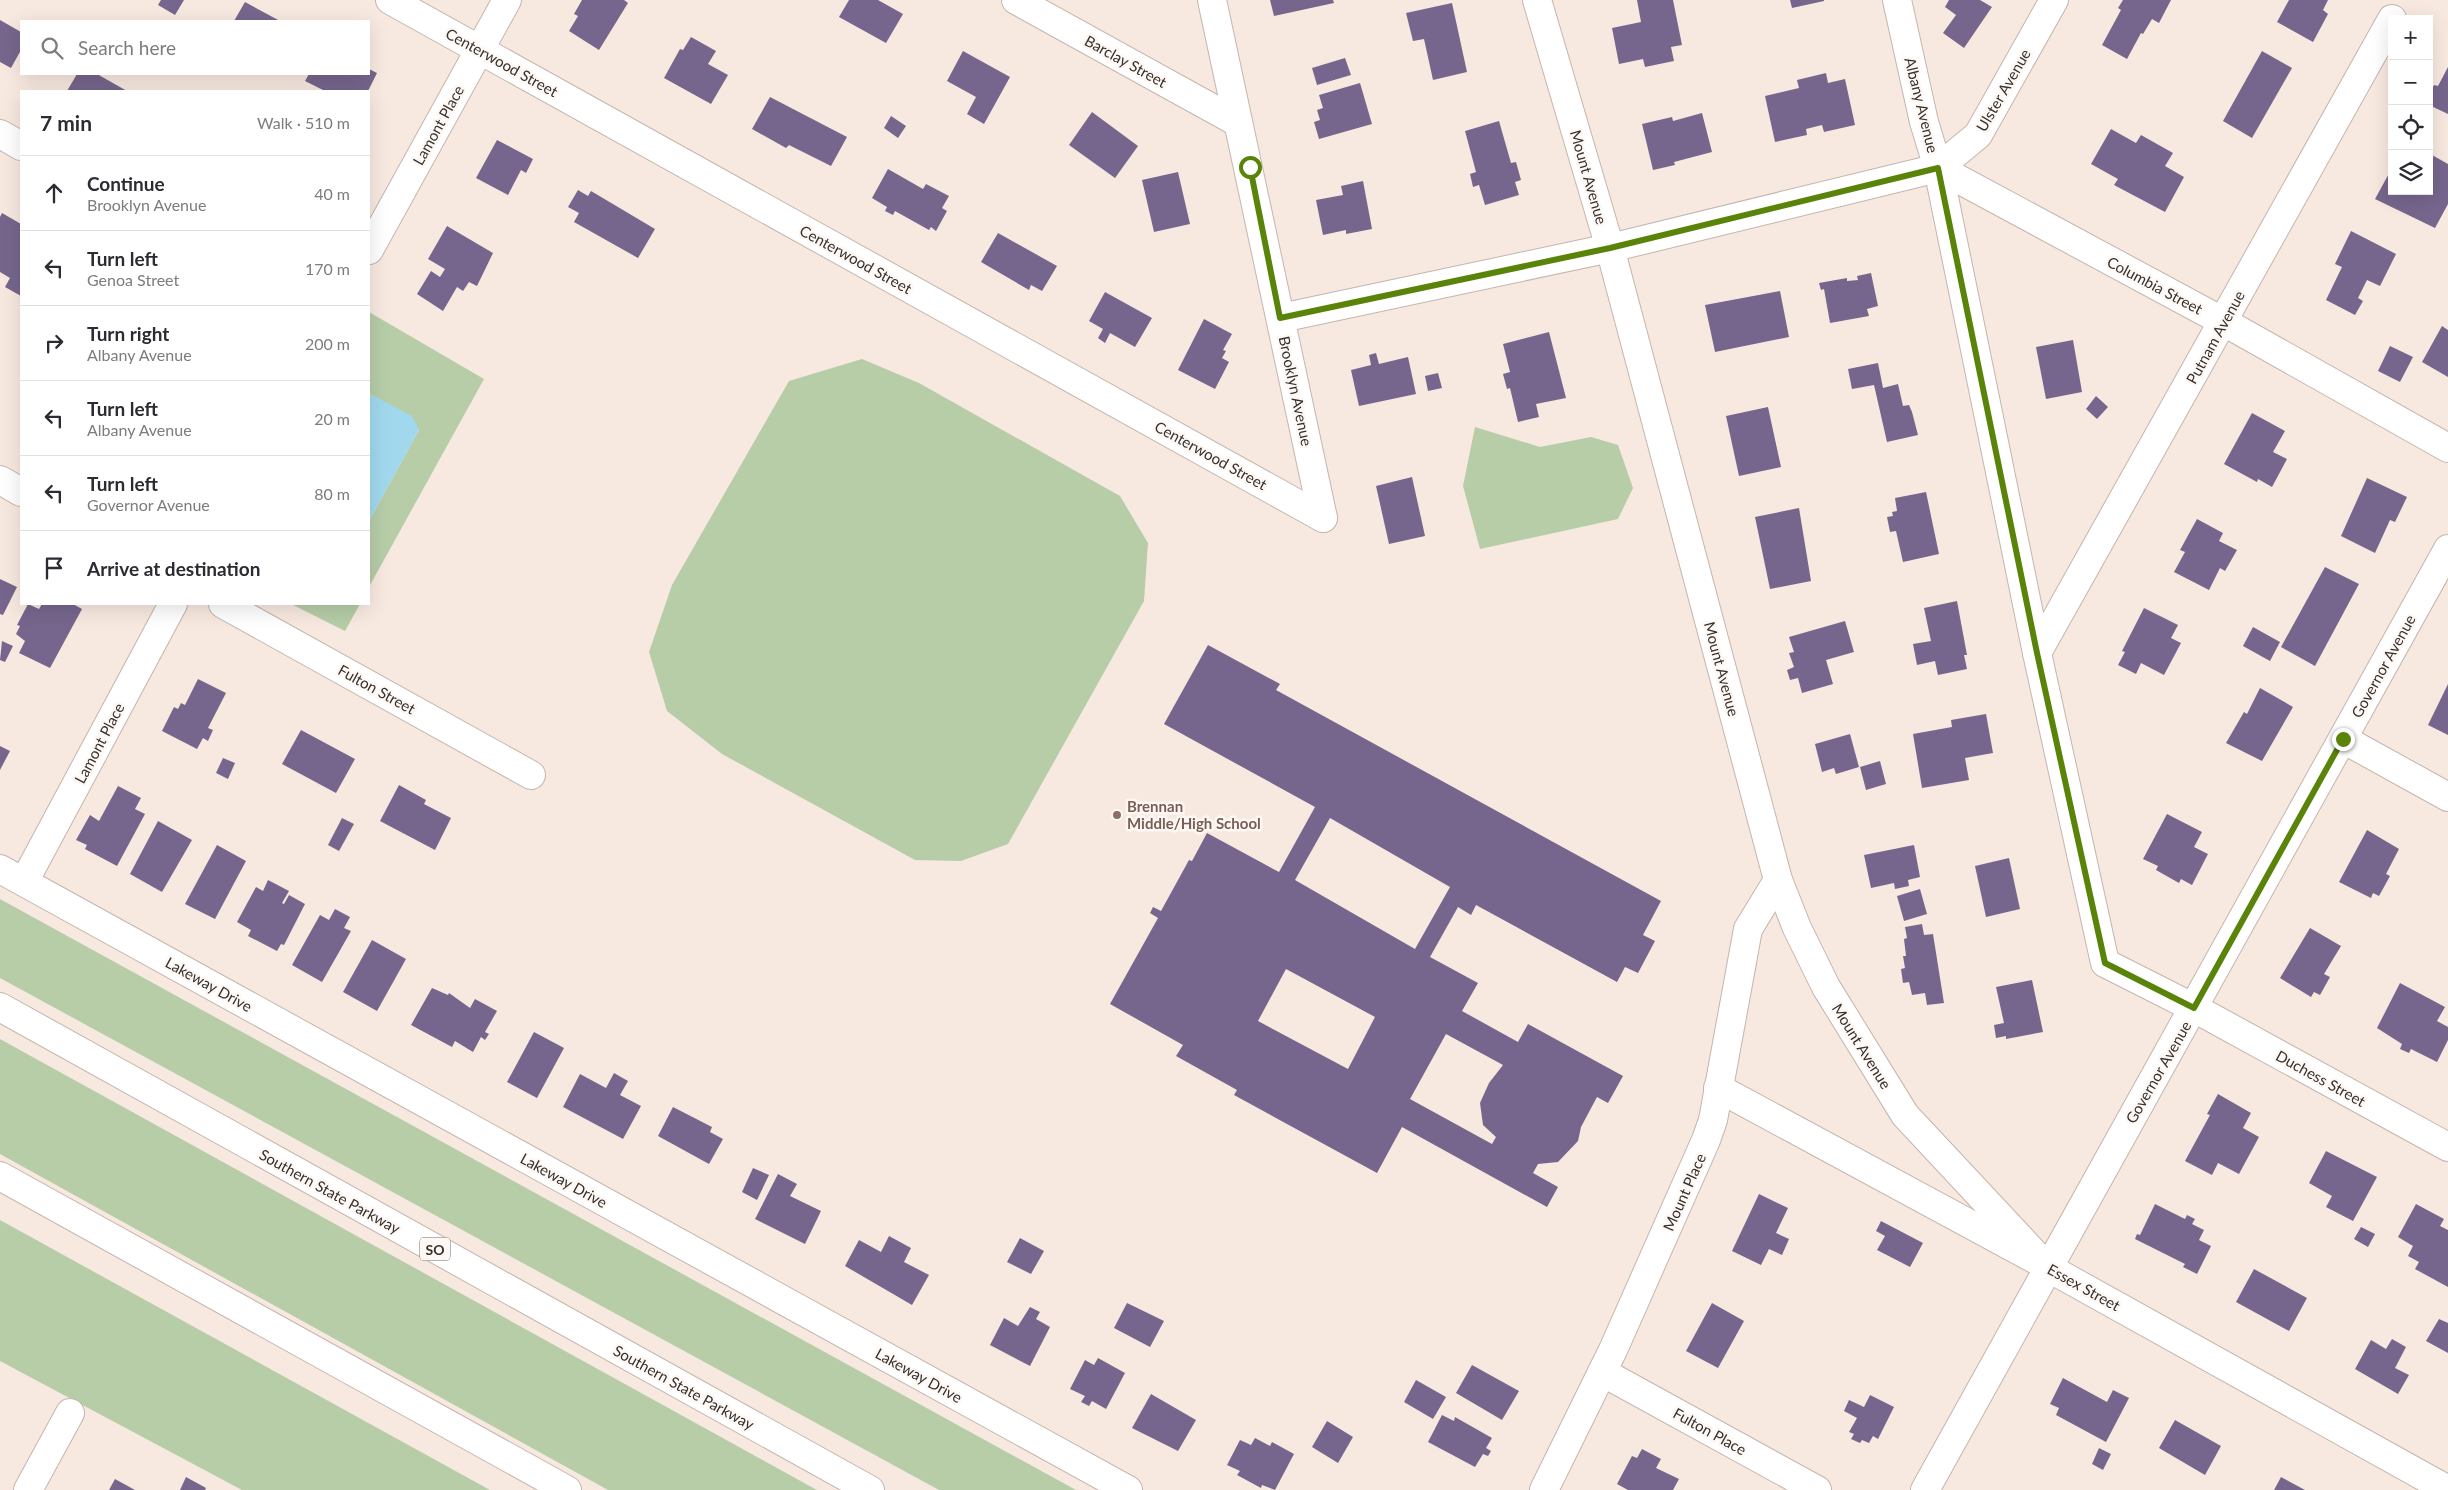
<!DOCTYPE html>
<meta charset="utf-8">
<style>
body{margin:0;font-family:Lato,sans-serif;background:#f2f2f3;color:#2b2b33}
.controls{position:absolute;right:15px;top:15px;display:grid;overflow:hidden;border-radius:0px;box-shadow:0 5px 20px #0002}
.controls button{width:45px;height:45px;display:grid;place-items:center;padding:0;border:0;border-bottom:1px solid #e1e1e2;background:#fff;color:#2b2b33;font:25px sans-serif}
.stop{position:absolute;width:15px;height:15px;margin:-11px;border:4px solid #598309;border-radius:50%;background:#fff}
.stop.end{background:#598309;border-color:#fff;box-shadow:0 1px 5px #0008}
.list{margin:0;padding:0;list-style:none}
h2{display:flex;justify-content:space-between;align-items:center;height:65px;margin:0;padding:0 20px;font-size:21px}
h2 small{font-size:16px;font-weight:400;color:#7c7c81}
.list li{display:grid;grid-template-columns:32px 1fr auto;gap:15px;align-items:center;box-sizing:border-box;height:75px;padding:0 20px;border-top:1px solid #e1e1e2}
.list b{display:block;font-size:19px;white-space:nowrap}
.list p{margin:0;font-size:16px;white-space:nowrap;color:#7c7c81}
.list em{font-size:16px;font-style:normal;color:#7c7c81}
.icon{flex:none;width:28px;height:28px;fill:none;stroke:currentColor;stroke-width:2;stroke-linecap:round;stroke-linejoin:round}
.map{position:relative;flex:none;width:2448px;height:1490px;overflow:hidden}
.search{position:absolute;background:#fff;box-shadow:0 5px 20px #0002;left:20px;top:20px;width:350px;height:55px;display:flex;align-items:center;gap:12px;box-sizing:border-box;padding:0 18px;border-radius:0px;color:#7c7c81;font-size:19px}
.panel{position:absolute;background:#fff;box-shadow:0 5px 20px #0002;left:20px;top:90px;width:350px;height:515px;border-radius:0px}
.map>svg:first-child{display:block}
.green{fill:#b6cda8}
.water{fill:#a1d8ed}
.building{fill:#76668d;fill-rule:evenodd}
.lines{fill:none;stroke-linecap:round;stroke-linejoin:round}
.street-casing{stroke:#c4b5ad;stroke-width:30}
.secondary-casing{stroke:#c4b5ad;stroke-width:30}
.highway-casing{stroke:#c4b5ad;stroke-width:30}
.street{stroke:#fff;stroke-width:28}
.secondary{stroke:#fff;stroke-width:28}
.highway{stroke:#fff;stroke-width:28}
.route{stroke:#598309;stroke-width:6}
.education-dot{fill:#8d6e63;stroke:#fef8f5;stroke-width:2}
.labels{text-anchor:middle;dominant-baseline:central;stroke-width:5;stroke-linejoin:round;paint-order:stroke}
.shield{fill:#fef8f5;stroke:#726c69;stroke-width:1}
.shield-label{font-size:14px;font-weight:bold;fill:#36302d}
.street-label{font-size:15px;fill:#36302d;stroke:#fef8f5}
.education-label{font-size:15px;font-weight:bold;fill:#785e54;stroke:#fef8f5;text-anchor:start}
</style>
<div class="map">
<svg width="2448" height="1490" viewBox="0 0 2448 1490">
<rect width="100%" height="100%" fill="#f8e9e0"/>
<g class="green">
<path d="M369,312l115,67 -115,208v-66l50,-91 -47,-35 -3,2z"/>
<path d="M862,359l57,24 201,113 28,47 -4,58 -136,243 -47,17 -46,-1 -193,-106 -55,-43 -18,-59 23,-67 117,-204z"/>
<path d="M1475,427l65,20 51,-10 27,8 15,43 -15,31 -138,30 -17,-63z"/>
<path d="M291,604h69l-15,27z"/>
<path d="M0,899l1076,591h-137l-939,-512z"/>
<path d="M0,1039l817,451h-209l-608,-336z"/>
<path d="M0,1220l490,270h-248l-242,-129z"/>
</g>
<path class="water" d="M372,395l40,21 7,14 -50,91v-124z"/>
<g class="building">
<path d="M161,0h23l-9,15 -17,-10z"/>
<path d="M582,0h42l4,3 -29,47 -30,-19 9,-15 -4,-2z"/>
<path d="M849,0h29l25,14 -17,29 -47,-26z"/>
<path d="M1270,0h63l1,3 -60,13z"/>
<path d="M1637,0h36l9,45 -11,2 3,14 -29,6 -2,-8 -24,5 -7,-36 29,-6z"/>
<path d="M1790,0h34v1l-32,7z"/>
<path d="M1949,0h31l12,7 -28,41 -21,-15 13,-18 -11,-8z"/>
<path d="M2123,0h48l-12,23 -7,-4 -9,15 -2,-1 -14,26 -25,-14 19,-35 -3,-2z"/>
<path d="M2289,0h39l-5,10 5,4 -15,28 -36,-20z"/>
<path d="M245,2l35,19h-46z"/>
<path d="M1452,3l15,69 -34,8 -9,-41 -11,2 -7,-28z"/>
<path d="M0,20l21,12v18l-10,18 -11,-6z"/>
<path d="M691,37l25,14 -8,13 20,11 -17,29 -47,-26 16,-29 3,1z"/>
<path d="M963,51l47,26 -26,47 -17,-10 9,-17 -29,-16z"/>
<path d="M2262,51l30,17 -40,70 -29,-17z"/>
<path d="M1345,58l6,17 -34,10 -5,-17z"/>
<path d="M2448,67v47l-19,-9v-11l5,-9 4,1z"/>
<path d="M369,69l8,4 -9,18h-43l-20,-10 4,-7h60z"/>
<path d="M1826,73l2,10 17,-4 10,46 -31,7 -2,-7 -16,4 1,6 -32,7 -10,-46 34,-8 -2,-8z"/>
<path d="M77,74h20l30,17h-60z"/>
<path d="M1360,83l12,41 -53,15 -5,-17 6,-2 -3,-10 6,-2 -4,-13z"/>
<path d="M770,97l77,40 -16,29 -42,-21 -3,3 -34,-19z"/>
<path d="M1092,112l46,34 -23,32 -46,-33z"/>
<path d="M1702,113l10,39 -38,10 1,3 -22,5 -11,-46 30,-7 1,4z"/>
<path d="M891,116l15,10 -8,12 -14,-10z"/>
<path d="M1499,121l12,42 5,-1 5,18 -6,2 4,13 -34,10 -6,-20 -6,2 -3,-13 6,-2 -11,-41z"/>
<path d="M2111,129l25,14 5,-8 32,18 -8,13 19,11 -19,35 -51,-27 4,-6 -27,-15z"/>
<path d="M497,140l36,19 -7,14 -5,-3 -13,25 -32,-17z"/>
<path d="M2432,155l16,9v40l-13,24 -60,-29 17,-31v23h37v-31z"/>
<path d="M888,169l35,20 3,-5 23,12 -7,12 5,3 -11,20 -5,-4 -2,3 -34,-19 -2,4 -8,-4 2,-4 -15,-9z"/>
<path d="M1178,172l12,52 -36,8 -12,-52z"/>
<path d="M1363,181l9,48 -26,5v-4l-23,5 -7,-35 27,-5 -2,-9z"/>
<path d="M578,190l10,6 3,-5 64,38 -17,29 -64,-36 5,-9 -11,-6z"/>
<path d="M2,213l19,11v72l-16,-9 5,-9 -10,-6v-55z"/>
<path d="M447,226l46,27 -16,33 -8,-4 -6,9 -6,-4 -14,24 -26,-17 14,-23 9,6 5,-8 -17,-10z"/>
<path d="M2351,231l45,23 -16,32 -13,-6 -9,18 5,3 -8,14 -29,-15 16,-33 -7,-3z"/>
<path d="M998,233l59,33 -15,25 -11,-6 -2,5 -48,-28z"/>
<path d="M1871,273l7,33 -11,3 2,7 -39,7 -6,-34 -3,1 -2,-7 28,-5v3l11,-1 -1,-4z"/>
<path d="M1780,291l9,46 -74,15 -10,-47z"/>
<path d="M1105,292l47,26 -17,29 -25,-14 -5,10 -7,-5 5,-9 -14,-8z"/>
<path d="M1204,319l28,15 -9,16 3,1 -4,7 7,4 -14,27 -37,-19z"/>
<path d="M2442,326l6,4v47l-26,-15z"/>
<path d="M1549,332l17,66 -30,6 3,13 -21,5 -8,-34 -3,1 -4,-15 7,-2 -7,-28z"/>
<path d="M2073,340l9,52 -36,7 -10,-52z"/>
<path d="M2390,346l23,11 -13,25 -22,-11z"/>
<path d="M1376,353l3,11 29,-7 8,37 -57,12 -8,-36 20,-5 -2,-10z"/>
<path d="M1878,363l5,25 15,-4 5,22 6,-1 3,7 6,23 -31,7 -13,-57 -22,4 -4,-20z"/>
<path d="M1438,373l4,15 -14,3 -3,-15z"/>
<path d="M2096,396l12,11 -11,12 -11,-10z"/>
<path d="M1768,407l13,60 -42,9 -13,-60z"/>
<path d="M2252,413l33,18 -12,21 14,7 -15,28 -14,-8 -1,3 -33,-18z"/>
<path d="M1412,477l13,59 -36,8 -13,-58z"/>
<path d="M2367,478l40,19 -12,25 -5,-2 -15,33 -34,-17z"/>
<path d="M1926,492l13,62 -36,8 -7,-31 -6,1 -3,-15 6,-1 -1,-4 5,-1 -2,-13z"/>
<path d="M1799,508l12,73 -41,8 -15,-72z"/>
<path d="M2197,519l26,14 -4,8 18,9 -12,21 -5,-3 -11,22 -35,-18 11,-20 -5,-2z"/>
<path d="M2325,567l34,17 -44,82 -34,-19z"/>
<path d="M0,579l17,8 -14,28 -3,-1z"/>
<path d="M1957,601l10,54h-3l3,14 -29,6 -3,-14 -18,4 -4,-21 18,-3 -7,-33z"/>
<path d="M28,604l11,5 3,-5h31l9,5 -32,59 -31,-15 6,-12 -9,-7 4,-8 -3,-1z"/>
<path d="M2144,608l34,17 -7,13 10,5 -17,32 -23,-12 -5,11 -18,-9 7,-13 -3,-1z"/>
<path d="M1845,621l9,31 -28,8 7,24 -31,9 -4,-15 -8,2 -3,-10 7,-3 -5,-14 5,-1 -5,-15z"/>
<path d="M2253,627l27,15 -10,19 -27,-15z"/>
<path d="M2,641l11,5 -8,16 -5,-2z"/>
<path d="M1208,645l72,39 -4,6 385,211 -18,34 12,6 -17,32 -13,-6 -8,15 -141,-77 -5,10 -13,-8 -28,50 48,26 -16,28 56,31 10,-18 95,52 -15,27 -11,-6 -16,30 -3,14 -20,21 -20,2 -5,9 25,14 -11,20 -145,-80 -25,46 -143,-78 3,-5 -61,-34 7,-11 -73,-41 48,-86 -8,-5 3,-6 8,4 28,-51 3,1 15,-28 72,39 36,-65 -151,-83zM1330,818l120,69 -35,62 -120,-69zM1286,969l89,48 -27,52 -90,-48zM1446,1034l57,31 -14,18 -9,20 3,22 13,12 -4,7 -82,-45z"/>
<path d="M198,679l28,14 -18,35 5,2 -5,11 -5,-3 -6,11 -35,-18 12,-24 4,2 3,-6 4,2z"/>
<path d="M2448,684v51l-20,-10z"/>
<path d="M2260,688l33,19 -31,54 -36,-18 18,-31 3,2z"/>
<path d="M1986,714l7,39 -28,5 4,22 -47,8 -9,-54 39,-7 -1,-7z"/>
<path d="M301,730l54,29 -19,34 -54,-29z"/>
<path d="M1850,734l9,33 -23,7 -2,-6 -12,4 -7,-28z"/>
<path d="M0,746l10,5 -10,19z"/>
<path d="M223,758l12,5 -7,16 -12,-6z"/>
<path d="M1880,761l6,23 -20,6 -6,-23z"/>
<path d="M399,785l27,15 -2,4 27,14 -16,32 -55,-29z"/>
<path d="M118,786l23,12 -6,11 10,5 -28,52 -32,-17 2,-4 -11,-5 14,-25 9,6z"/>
<path d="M2167,814l35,18 -8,15 14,7 -16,31 -11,-6 -2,4 -23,-13 2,-4 -15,-7z"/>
<path d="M342,818l12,6 -15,27 -11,-6z"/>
<path d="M158,821l34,19 -30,52 -32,-18z"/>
<path d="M2367,830l32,19 -13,25 4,2 -11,20 -6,-3 -2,5 -32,-16z"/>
<path d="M217,845l29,16 -31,58 -30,-15z"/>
<path d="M1914,845l6,32 -12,3 1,6 -14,3 -1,-6 -23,5 -7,-33z"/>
<path d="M2009,858l11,51 -34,8 -11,-51z"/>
<path d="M268,880l21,11 -7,12 2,1 5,-9 16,9 -21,41 -3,-1 -4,7 -29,-15 3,-6 -14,-8 19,-35 7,4z"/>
<path d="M1920,889l7,25 -23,7 -7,-25z"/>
<path d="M335,909l15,8 -6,11 7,3 -29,51 -30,-17 28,-50 9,5z"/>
<path d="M1922,924l2,11 9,-1 11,69 -17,2 -2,-12 -13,2 -3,-13 -6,1 -2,-14 4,-1 -2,-12h3l-2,-17 3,-1 -2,-11z"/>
<path d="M2310,928l31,18 -17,28 6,3 -10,18 -6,-3 -3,5 -31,-19z"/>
<path d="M372,940l34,19 -29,52 -34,-19z"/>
<path d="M2032,980l11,52 -37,7v-3l-10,2 -2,-13 10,-2 -8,-36z"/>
<path d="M2400,983l45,24 -8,14 11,6v13l-11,22 -26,-13 -2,4 -9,-4 2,-5 -25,-16z"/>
<path d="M432,988l16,7 1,-2 21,15 5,-9 22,12 -12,21 4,2 -4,6 -4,-3 -8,15 -18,-11 -3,6 -41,-22z"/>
<path d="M534,1032l30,16 -27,50 -30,-16z"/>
<path d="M614,1073l14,8 -8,14 21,11 -18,33 -60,-32 17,-33 26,14z"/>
<path d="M2218,1094l33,19 -8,15 16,9 -20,37 -21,-11 -6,12 -27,-14 25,-46 -3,-1z"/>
<path d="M673,1107l39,20 -2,5 13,7 -14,25 -51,-28z"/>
<path d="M2326,1151l51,26 -24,44 -27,-14 6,-11 -23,-13z"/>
<path d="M753,1168l16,7 -12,25 -15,-8z"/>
<path d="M778,1174l19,10 -7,12 31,15 -16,33 -50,-25z"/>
<path d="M1759,1194l29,14 -12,25 13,6 -7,16 -13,-6 -8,16 -29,-14z"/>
<path d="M2155,1204l30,15 2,-4 8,4 -3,5 12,6 -5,10 12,6 -14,28 -14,-7 2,-3 -50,-25 2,-5 3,1z"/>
<path d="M2416,1204l28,15 -4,7 8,4v57l-33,-18 4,-7 -11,-6 5,-10 -15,-9z"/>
<path d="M1881,1221l42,22 -13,24 -33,-17 8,-14 -9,-5z"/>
<path d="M2361,1227l14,7 -7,13 -14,-8z"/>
<path d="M889,1236l22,12 -7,14 25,13 -17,30 -67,-39 14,-26 22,12z"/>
<path d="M1020,1238l24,13 -13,23 -24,-12z"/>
<path d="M2254,1269l53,29 -18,33 -53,-29z"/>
<path d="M1127,1303l37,18 -14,26 -36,-19z"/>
<path d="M1712,1303l32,18 -26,47 -32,-17z"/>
<path d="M1030,1307l10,5 -4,7 14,8 -20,39 -40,-21 14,-27 14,8z"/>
<path d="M2439,1319l9,4v30l-22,-12z"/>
<path d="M2392,1339l14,8 -11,21 14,7 -11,19 -43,-25 16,-29 15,9z"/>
<path d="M1098,1358l27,15 -19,36 -14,-8 -3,5 -8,-4 4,-6 -15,-7 15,-29 9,5z"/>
<path d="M1472,1365l47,26 -17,29 -46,-27z"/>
<path d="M2063,1378l44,24 6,-12 16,8 -23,44 -50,-27 3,-7 -9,-4z"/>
<path d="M1416,1380l30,17 -13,22 -29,-17z"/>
<path d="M1151,1394l45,26 -18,31 -46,-23z"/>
<path d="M1870,1395l24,12 -16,32 -5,-3 -4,7 -7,-3 -2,3 -9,-4 3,-5 -5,-2 8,-14 -13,-7 5,-11 15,7z"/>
<path d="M1442,1415l12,6 1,-4 37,21 -6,10 5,3 -3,5 -5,-2 -8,13 -47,-25z"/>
<path d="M2175,1420l46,26 -16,29 -46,-27z"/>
<path d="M1327,1421l26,16 -15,26 -26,-16z"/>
<path d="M1255,1438l15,8 2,-4 22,12 -19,36 -13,-5 -1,3 -24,-13 3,-4 -13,-6 13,-25 11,5z"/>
<path d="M2099,1448l12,6 -8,16 -11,-6z"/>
<path d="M1642,1449l19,10 -5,9 23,11 -6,11h-45l-11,-6 15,-28 5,2z"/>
<path d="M186,1477l20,11 -1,2h-25z"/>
<path d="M2281,1477l24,13h-31z"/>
<path d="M115,1479l20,11h-26z"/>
</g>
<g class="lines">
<defs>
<g id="street">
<path d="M390,0l933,518"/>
<path d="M1016,0l221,122"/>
<path d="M1212,0l111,518"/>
<path d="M1897,0l27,122 14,46 99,485 68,310 89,45 254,139"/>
<path d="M0,134l21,12"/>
<path d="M1938,168l286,154 224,126"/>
<path d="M369,250l138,-250"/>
<path d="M1281,318l329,-70 328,-80 40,-33 76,-135"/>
<path d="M0,480l21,12"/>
<path d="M223,604l308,171"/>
<path d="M2037,653l355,-634"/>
<path d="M2343,739l105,58"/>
<path d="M0,869l1128,621"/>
<path d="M24,882l149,-278"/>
<path d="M1718,1088l322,174"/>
<path d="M1602,1372l215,118"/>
<path d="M28,1490l42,-77"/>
<path d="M1544,1490l69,-140 93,-210 7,-20 35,-191 30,-49"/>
<path d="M1925,1490l523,-941"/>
</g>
<path id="secondary" d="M1537,0l73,248 168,632 19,48 29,59 79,128 142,152 401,223"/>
<g id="highway">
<path d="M0,1007l870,483"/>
<path d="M0,1176l567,314"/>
</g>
</defs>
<use href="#street" class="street-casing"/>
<use href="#secondary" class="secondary-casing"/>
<use href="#highway" class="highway-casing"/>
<use href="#street" class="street"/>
<use href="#secondary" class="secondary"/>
<use href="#highway" class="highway"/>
</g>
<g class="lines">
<path class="route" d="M1250,167l30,151 330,-70 328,-80 99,485 68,310 89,45 149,-269"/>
</g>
<circle class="education-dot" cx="1117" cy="815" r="5"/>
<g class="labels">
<rect class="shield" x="420" y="1237.5" width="30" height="23" rx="4"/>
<g class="shield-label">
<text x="435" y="1249">SO</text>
</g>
<g class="street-label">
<text transform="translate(1126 61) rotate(29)">Barclay Street</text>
<text transform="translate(502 62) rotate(29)">Centerwood Street</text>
<text transform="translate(2003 90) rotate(-60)">Ulster Avenue</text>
<text transform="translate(1922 105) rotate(76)">Albany Avenue</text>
<text transform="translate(438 125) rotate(-61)">Lamont Place</text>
<text transform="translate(1589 177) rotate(74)">Mount Avenue</text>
<text transform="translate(856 259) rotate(29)">Centerwood Street</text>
<text transform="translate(2155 285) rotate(28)">Columbia Street</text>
<text transform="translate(2215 337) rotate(-61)">Putnam Avenue</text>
<text transform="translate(1296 391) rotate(78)">Brooklyn Avenue</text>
<text transform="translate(1211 455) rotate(29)">Centerwood Street</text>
<text transform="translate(2383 666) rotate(-61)">Governor Avenue</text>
<text transform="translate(1722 669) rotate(75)">Mount Avenue</text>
<text transform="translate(377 689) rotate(29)">Fulton Street</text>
<text transform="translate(99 743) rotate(-62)">Lamont Place</text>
<text transform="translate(209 984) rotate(29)">Lakeway Drive</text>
<text transform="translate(1862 1046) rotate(58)">Mount Avenue</text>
<text transform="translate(2158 1072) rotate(-60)">Governor Avenue</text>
<text transform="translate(2321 1078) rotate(29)">Duchess Street</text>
<text transform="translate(564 1180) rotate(29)">Lakeway Drive</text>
<text transform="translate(330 1191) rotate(29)">Southern State Parkway</text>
<text transform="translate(1684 1192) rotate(-66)">Mount Place</text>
<text transform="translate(2084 1287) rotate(29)">Essex Street</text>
<text transform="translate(919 1375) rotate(29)">Lakeway Drive</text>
<text transform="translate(684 1387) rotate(29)">Southern State Parkway</text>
<text transform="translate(1710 1431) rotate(29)">Fulton Place</text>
</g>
<g class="education-label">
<text x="1127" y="806">Brennan<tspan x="1127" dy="17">Middle/High School</tspan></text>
</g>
</g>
</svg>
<div class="controls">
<button>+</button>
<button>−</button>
<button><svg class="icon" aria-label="locate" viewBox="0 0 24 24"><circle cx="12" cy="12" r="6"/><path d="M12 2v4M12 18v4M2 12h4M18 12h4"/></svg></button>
<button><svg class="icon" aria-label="layers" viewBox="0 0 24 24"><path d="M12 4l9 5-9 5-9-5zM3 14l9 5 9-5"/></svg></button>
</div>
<div class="stop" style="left:1250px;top:167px"></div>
<div class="stop end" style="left:2343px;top:739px"></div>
<div class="search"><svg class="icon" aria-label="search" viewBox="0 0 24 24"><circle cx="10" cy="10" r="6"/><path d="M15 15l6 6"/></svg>Search here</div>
<section class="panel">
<h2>7 min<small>Walk · 510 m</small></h2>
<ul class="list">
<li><svg class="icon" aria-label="ahead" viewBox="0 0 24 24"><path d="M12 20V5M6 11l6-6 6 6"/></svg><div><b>Continue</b><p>Brooklyn Avenue</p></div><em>40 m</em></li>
<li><svg class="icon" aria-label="left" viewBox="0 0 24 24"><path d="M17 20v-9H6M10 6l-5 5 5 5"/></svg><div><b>Turn left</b><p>Genoa Street</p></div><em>170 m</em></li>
<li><svg class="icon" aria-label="right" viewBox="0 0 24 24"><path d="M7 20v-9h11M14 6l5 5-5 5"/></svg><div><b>Turn right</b><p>Albany Avenue</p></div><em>200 m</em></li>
<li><svg class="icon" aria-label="left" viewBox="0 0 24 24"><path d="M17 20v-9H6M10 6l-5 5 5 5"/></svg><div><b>Turn left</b><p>Albany Avenue</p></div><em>20 m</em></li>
<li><svg class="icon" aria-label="left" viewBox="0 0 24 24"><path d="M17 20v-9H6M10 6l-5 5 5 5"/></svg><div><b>Turn left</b><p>Governor Avenue</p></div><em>80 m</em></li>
<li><svg class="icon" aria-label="arrive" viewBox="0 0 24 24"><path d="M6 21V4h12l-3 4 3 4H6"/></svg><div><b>Arrive at destination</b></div></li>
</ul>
</section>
</div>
